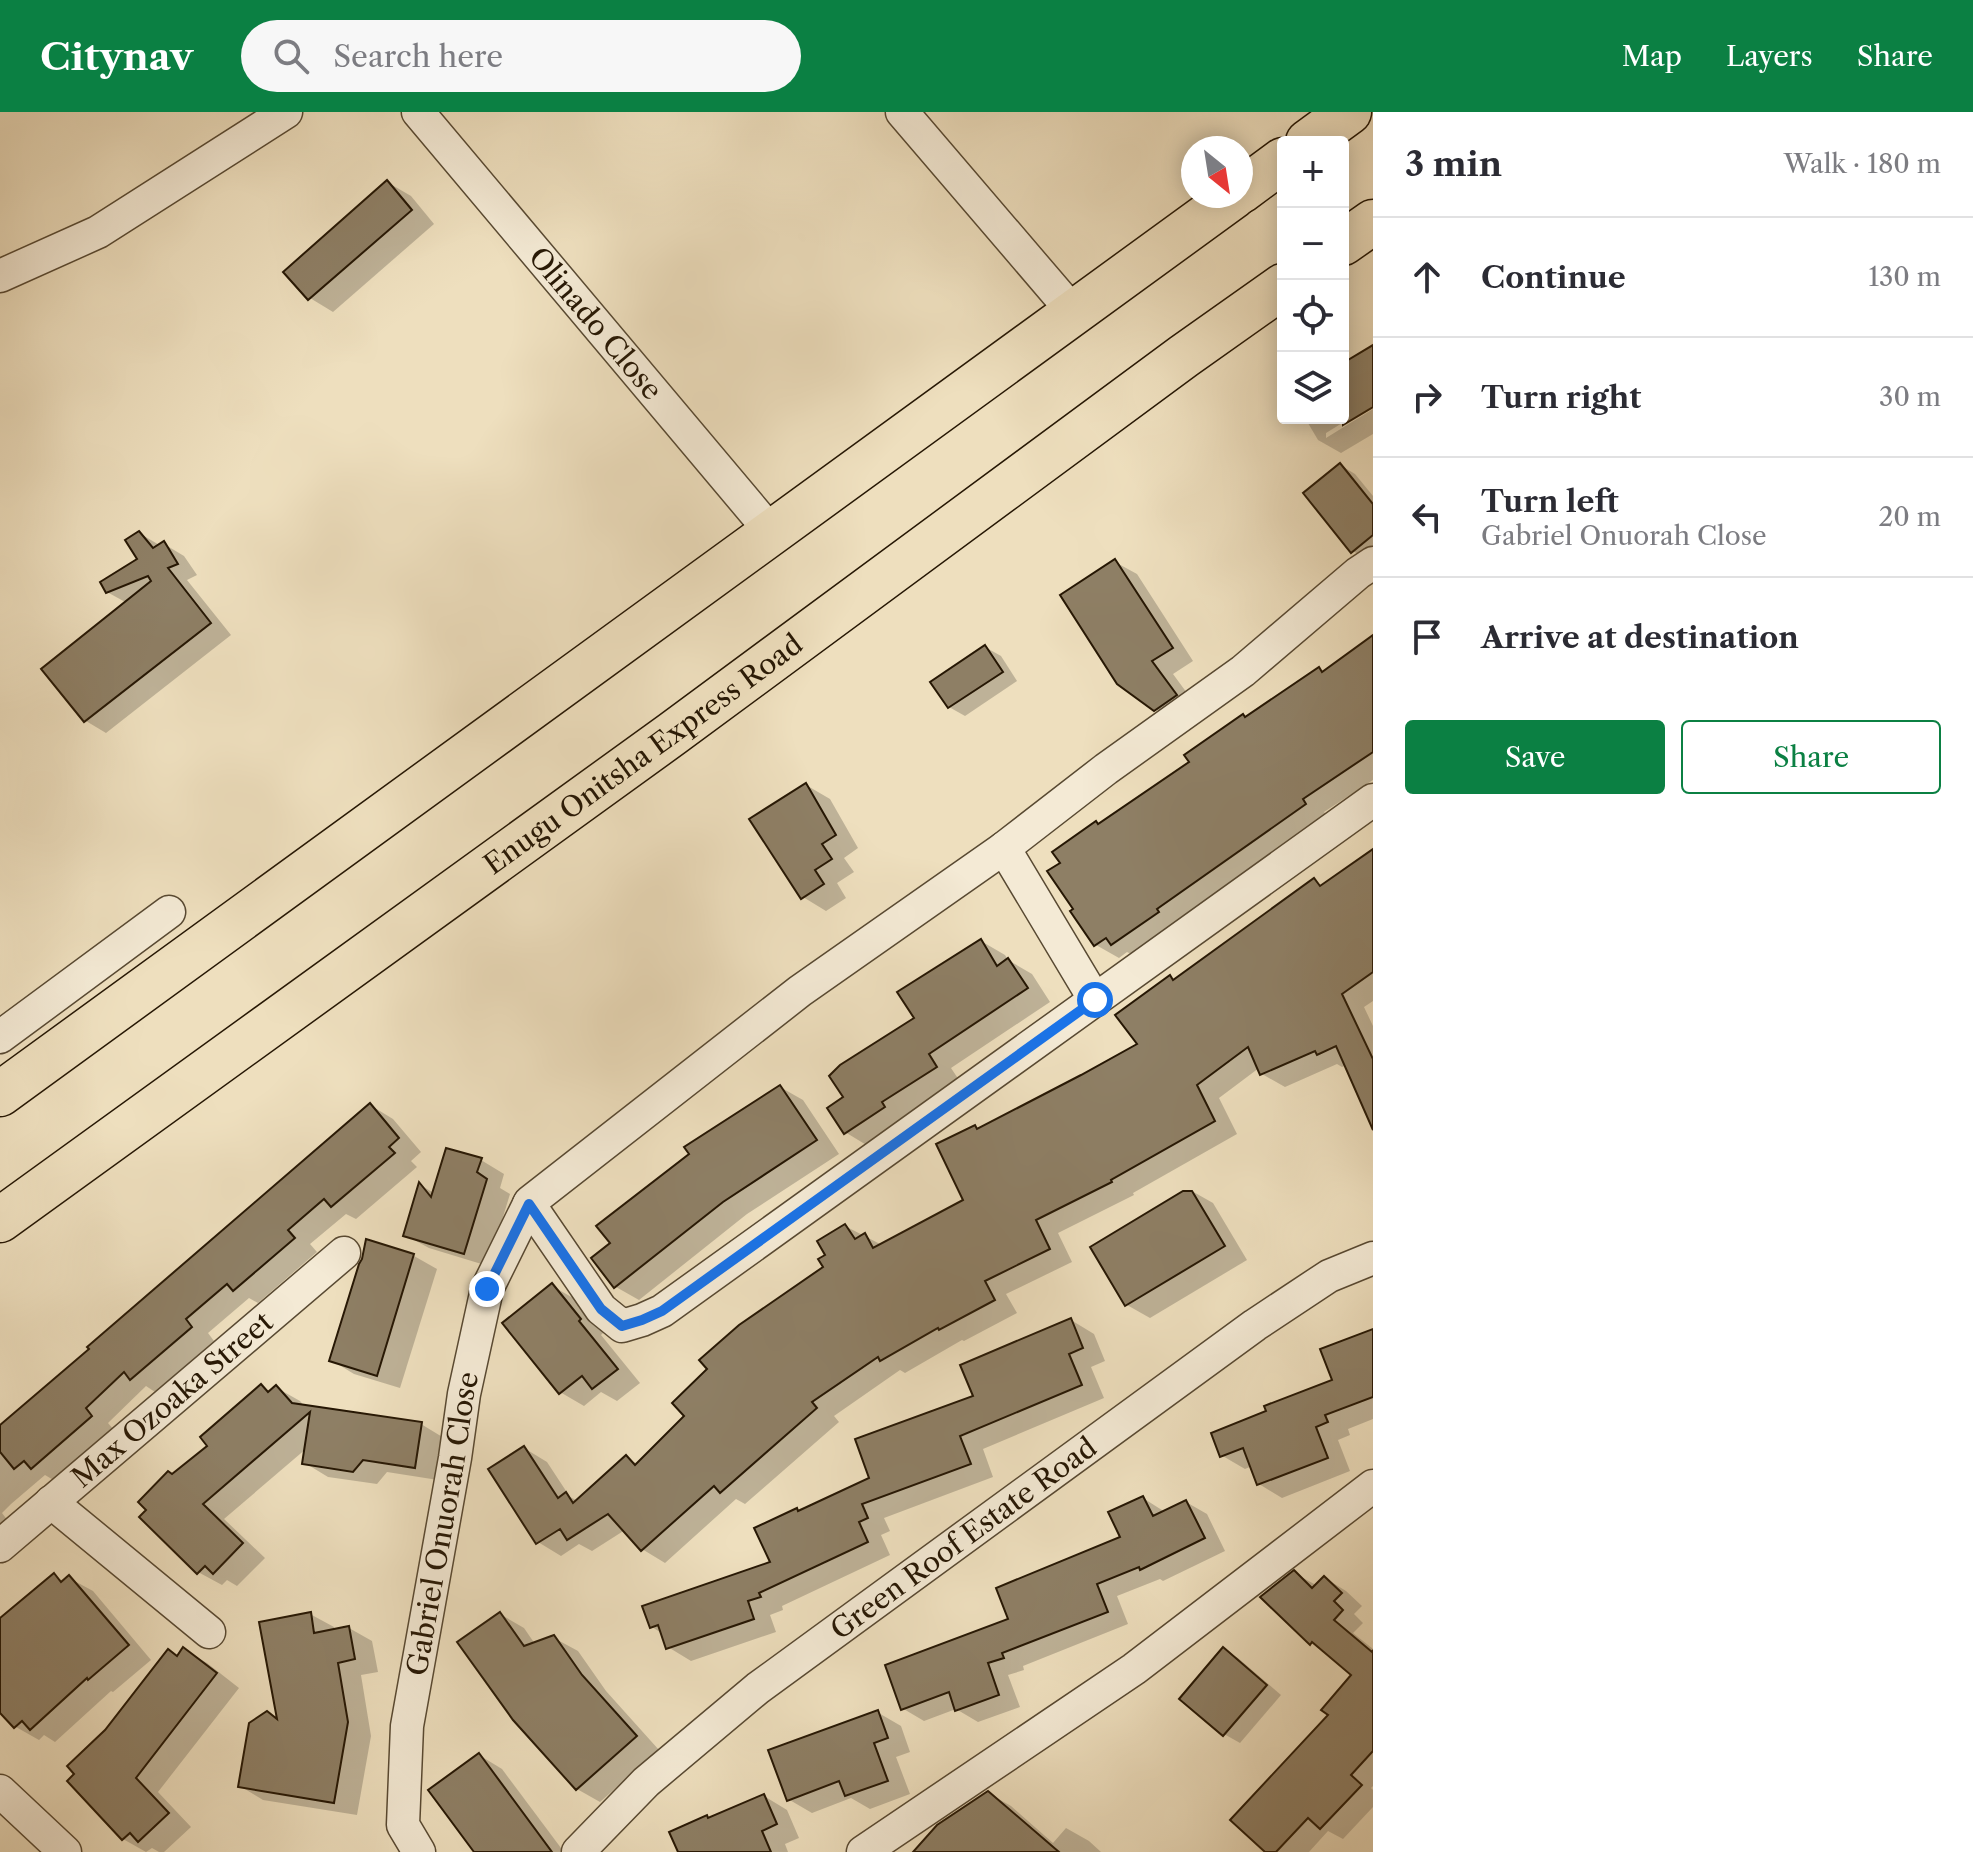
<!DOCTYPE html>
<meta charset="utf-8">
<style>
body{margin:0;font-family:"Libre Caslon Text",serif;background:#f7f7f7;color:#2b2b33}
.controls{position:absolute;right:24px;top:24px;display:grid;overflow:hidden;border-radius:8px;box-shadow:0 4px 20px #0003}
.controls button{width:72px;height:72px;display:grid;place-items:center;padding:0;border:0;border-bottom:2px solid #e1e1e2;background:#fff;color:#2b2b33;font:40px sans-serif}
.compass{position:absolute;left:1181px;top:24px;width:72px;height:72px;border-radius:50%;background:#fff;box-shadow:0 4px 20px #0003;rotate:150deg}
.stop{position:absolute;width:24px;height:24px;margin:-18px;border:6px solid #1a73e8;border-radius:50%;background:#fff}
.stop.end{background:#1a73e8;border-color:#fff;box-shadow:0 2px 8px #0008}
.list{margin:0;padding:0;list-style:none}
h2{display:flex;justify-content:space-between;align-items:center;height:104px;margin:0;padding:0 32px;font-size:34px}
h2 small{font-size:26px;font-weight:400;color:#7c7c81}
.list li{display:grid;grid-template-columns:52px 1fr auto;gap:24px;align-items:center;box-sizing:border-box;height:120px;padding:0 32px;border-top:2px solid #e1e1e2}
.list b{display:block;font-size:30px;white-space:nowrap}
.list p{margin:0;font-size:26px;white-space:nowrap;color:#7c7c81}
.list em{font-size:26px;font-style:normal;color:#7c7c81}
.actions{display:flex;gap:16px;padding:24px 32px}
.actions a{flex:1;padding:18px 0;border:2px solid #0b8043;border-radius:8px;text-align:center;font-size:28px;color:#0b8043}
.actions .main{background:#0b8043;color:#fff}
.icon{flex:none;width:44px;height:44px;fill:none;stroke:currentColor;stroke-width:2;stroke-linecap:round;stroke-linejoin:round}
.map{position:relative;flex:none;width:1373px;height:1740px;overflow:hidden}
header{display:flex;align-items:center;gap:48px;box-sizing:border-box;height:112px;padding:0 40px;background:#0b8043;color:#fff}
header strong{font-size:38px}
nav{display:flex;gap:44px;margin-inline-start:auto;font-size:28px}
.search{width:560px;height:72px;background:#f7f7f7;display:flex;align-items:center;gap:20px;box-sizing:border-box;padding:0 28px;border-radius:44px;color:#7c7c81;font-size:30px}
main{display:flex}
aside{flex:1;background:#fff}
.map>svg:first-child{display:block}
.shadow{fill:#0003}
.building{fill:#8e7f65;stroke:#261704;stroke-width:2}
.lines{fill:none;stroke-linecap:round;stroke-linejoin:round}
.minor-casing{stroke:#584932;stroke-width:35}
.highway-casing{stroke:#261704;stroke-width:47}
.minor{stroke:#f4ead5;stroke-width:32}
.highway{stroke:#eedfbe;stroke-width:44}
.route{stroke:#1a73e8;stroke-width:10}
.labels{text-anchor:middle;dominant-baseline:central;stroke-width:7;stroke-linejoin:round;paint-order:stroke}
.street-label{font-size:28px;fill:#261704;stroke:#f4ead5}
</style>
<header>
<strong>Citynav</strong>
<div class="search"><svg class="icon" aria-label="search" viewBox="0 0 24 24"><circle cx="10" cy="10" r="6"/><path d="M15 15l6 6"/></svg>Search here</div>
<nav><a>Map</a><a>Layers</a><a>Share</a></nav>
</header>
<main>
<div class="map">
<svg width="1373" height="1740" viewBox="0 0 1373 1740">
<rect width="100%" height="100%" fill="#eedfbe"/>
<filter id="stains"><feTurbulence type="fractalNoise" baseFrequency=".0025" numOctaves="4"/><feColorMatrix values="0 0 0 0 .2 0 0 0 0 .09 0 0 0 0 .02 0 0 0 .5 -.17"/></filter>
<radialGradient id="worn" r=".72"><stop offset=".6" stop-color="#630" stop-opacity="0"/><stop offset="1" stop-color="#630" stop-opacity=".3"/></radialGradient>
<g class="shadow">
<path d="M387,70l24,14 23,28 -101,88 -23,-14z"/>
<path d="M1373,235v57l-47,29v5l47,-29v25l-32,19 -23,-13 -13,-22h38v-52z"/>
<path d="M1340,353l15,9 18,22v60l-5,4 -15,-9z"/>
<path d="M139,421l22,13 3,-2 20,12 13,19 -10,5 44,55 -125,98 -20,-12 41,-118 -20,-11 33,-33z"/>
<path d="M1115,450l22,12 56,87 -20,13 25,34 -20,14 -23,-13z"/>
<path d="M1373,525v143l-49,32 4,5 -193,139 -8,-4 -8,6 -23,-13 -20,-36 -14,-46 38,-38 92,-63 55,-44 72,-49 6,4z"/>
<path d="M985,535l16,9 16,25 -52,35 -16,-9z"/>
<path d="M806,673l24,14 28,49 -14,10 10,14 -17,11 9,15 -20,13 -23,-14z"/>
<path d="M1373,740v149l-9,6 9,19v98l-26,-59 -5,2 -5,-3 -52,23 -23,-13 -3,-6 -40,30 18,36 -104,59 1,2 -76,38 14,29 -66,32 11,19 -53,28 -2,-1 -57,33 -5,-3 -66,46 5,6 -94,82 -9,-5 -71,64 -23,-14 -17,-19 -33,21 -13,-7 -18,12 -23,-14 -14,-94 23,14 23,35 8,4 48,-43 12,6 188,-196 2,-13 17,-29 37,19 84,-44 9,-74 5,3 160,-85 30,-68 6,4 138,-100 9,5z"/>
<path d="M981,829l24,14 3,5 24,14 18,28 -99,66 8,12 -55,36 3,5 -39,25 -23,-14 1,-34 70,-80z"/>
<path d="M780,975l23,13 36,54 -92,60 -108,86 -23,-13z"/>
<path d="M370,993l23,14 28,33 -10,9 6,6 -61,52 -10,-5 -36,30 7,8 -59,51 -9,-5 -41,35 6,8 -59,51 -9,-6 -38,37 6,7 -59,51 -10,-6 -34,29 -9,9 6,8 -8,7v-100z"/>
<path d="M481,1048l23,14 -4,14 10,6 -22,72 -59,-18 -24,-13 15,-50 14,8z"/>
<path d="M1190,1078l23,13 34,57 -97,58 -23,-13 -35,-58z"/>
<path d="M368,1129l46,15 23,13 -37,119 -46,-14 -23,-14z"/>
<path d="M552,1174l23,13 28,34 -2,2 39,48 -23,18 -16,-9 -17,14 -24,-14z"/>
<path d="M1071,1208l23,14 11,27 -14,6 13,31 -121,51 10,28 -109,41 6,13 -9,4 9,20 -108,51 1,4 -13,5 6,17 -85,29 -23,-14 -5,-13 -11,-7 121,-64 27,-51 72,-33z"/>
<path d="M1373,1219v88l-25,10 2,6 -12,5 12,31 -68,27 -23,-14 -7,-18 -7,3 -24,-14 48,-43 65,-31z"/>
<path d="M262,1275l9,5 6,-4 23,13 5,6 116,17 23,14 -6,42 -51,-8 -10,12 -49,-7 -23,-14 2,-15 -83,71 41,39 -28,28 -10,-6 -5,5 -24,-13 -25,-96 36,-30z"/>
<path d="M1143,1386l22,14 21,-10 21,12 18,37 -62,30 -3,-2 -43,17 11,28 -105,42 1,4 -16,5 12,32 -42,15 -22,-13 -32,12 -22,-13 109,-88 111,-82z"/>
<path d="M1294,1461l22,12 9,-7 21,13 16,15 -8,8 9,9 -10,10 20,16v137l-2,2 2,2v17l-30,32 -15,-8 -19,21h-41l62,-137 24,-40 -26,-22 -17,-10z"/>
<path d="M54,1464l11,6 4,-4 24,13 58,69 -38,32 -2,-1 -56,51 -11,-7 -5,5 -23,-13 -16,-17v-88z"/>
<path d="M310,1502l24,13v4l15,-3 23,13 6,31 -17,3 10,61 -14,79 -94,-15 -23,-14 40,-65z"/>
<path d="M500,1502l24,14 11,16 19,-6 24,13 28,40 53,59 -59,52 -23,-13z"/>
<path d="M1223,1537l15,9 43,37 -41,48 -16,-9 -43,-35z"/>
<path d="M184,1538l23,13 32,25 -81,104 33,35 -27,25h-5l-7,-4 -6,4 -23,-13 -46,-65z"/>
<path d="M877,1600l24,14 9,26 -14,5 14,37 -40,15 -19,-11 -39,15 -24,-14z"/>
<path d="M479,1643l23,14 62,83h-88z"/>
<path d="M988,1681l23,13 42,37 13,-15 23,13 12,11h-185z"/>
<path d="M764,1684l23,14 12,28 -14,6 3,8h-108l31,-32z"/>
</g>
<g class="building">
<path d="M387,68l25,30 -104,90 -25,-28z"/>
<path d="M1373,233v62l-30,18v-62z"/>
<path d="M1340,351l33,41v31l-22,18 -48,-60z"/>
<path d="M139,419l14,17 11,-7 14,23 -10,4 43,55 -127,99 -43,-53 110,-88 -3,-5 -42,17 -6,-11 37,-23 -12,-19z"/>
<path d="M1115,447l58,89 -21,13 25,34 -23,16 -37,-27 -57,-89z"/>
<path d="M1373,523v117l-70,47 3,5 -149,105 2,3 -48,33 -5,-7 -12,8 -24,-35 3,-2 -26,-38 13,-8 -8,-11 44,-31 2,3 91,-62 -5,-7 59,-41 2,3 74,-50 3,5z"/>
<path d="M985,533l18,27 -55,36 -18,-26z"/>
<path d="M806,671l30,52 -14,9 10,15 -17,11 9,14 -23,15 -52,-80z"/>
<path d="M1373,737v123l-31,22 31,65v71l-37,-84 -19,9 -2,-4 -55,24 -12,-28 -51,38 18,36 -104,59 1,2 -76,38 14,29 -65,32 10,19 -56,30 -1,-2 -58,33 -2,-4 -66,45 5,6 -97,85 -6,-7 -73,65 -33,-37 -41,26 -7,-11 -24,15 -48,-75 36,-23 34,52 8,-6 7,11 53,-48 9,10 49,-49 -12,-13 35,-34 -8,-9 40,-35 84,-58 -5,-8 7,-4 -8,-14 28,-17 10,15 10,-6 8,15 90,-48 -27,-56 39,-19 2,4 104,-54 56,-31 -22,-29 55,-40 3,5 141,-102 6,8z"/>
<path d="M981,827l16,27 11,-8 20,30 -99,66 8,13 -55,35 3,5 -41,27 -17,-26 16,-11 -14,-21 11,-11 74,-47 -17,-26z"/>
<path d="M780,973l37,55 -94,62 -109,86 -23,-30 19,-15 -14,-17 93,-72 -5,-7z"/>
<path d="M370,991l29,35 -10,9 6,6 -64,54 -7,-8 -36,31 7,8 -62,53 -6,-7 -41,35 6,8 -62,53 -6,-8 -38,36 6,8 -61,53 -7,-8 -10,8 -14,-17v-27l89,-76 -2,-2z"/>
<path d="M446,1036l36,10 -5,14 10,7 -23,75 -61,-18 16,-54 12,15z"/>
<path d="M1183,1079h9l33,55 -100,60 -35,-59z"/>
<path d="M366,1127l48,15 -37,122 -48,-15 30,-97 3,-5z"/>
<path d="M552,1171l29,36 -2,2 39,48 -26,20 -10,-13 -23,18 -57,-71z"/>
<path d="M1071,1206l12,30 -14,6 13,31 -122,51 11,28 -109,40 6,14 -9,4 9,20 -109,51 2,4 -13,4 6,18 -88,30 -8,-24 -8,3 -8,-22 128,-44 -16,-34 43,-20 1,3 71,-33 -14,-39 118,-43 -13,-31z"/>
<path d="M1373,1217v68l-48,18 3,7 -12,5 12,31 -71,27 -14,-37 -23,9 -9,-24 55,-22 -2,-5 68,-26 -12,-31z"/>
<path d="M261,1272l7,8 8,-7 16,18 130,19 -7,46 -52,-8 -10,12 -51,-8 8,-52 -107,92 40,39 -30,31 -8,-8 -8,8 -58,-57 7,-7 -8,-8 30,-31 4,3 35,-28 -7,-9z"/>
<path d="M1143,1384l10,20 33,-16 19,38 -65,32 -1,-3 -42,17 11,28 -106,41 2,5 -16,5 11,32 -44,16 -6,-19 -48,18 -16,-45 123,-46 -12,-31 124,-51 -12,-25z"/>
<path d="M1294,1458l18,18 12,-12 18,17 -8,8 9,9 -9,10 38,32 1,-2v101l-22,24 11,10 -42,44 -12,-11 -32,34h-11l-35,-32 98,-105 -7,-5 30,-35 -39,-33 -2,3 -50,-48z"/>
<path d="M54,1461l7,9 8,-7 60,70 -41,35 -1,-2 -57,52 -8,-9 -8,7 -14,-15v-95z"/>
<path d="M311,1500l3,21 35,-7 6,33 -17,4 10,59 -14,81 -96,-16 11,-64 18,-12 10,8 -18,-97z"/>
<path d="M500,1500l24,34 30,-11 28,40 55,61 -61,54 -63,-70 -56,-78z"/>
<path d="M183,1535l34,26 -81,105 33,35 -31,29 -8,-9 -8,7 -55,-59 7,-7 -7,-8 38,-36 63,-81 9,7z"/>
<path d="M1223,1535l44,38 -44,51 -44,-37z"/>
<path d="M878,1598l10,28 -14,5 14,38 -43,15 -6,-15 -52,20 -19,-51z"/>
<path d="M479,1641l73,99h-78l-46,-62z"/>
<path d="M988,1679l71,61h-146l24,-27z"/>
<path d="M764,1682l13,30 -15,7 9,21h-93l-9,-20 38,-17 1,3z"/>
</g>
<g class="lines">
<defs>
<g id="minor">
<path id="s1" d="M418,0l354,421"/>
<path d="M902,0l172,201"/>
<path d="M0,164l98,-44 188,-120"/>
<path d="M1004,736l91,152"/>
<path d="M0,925l169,-125"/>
<path d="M529,1092l72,105 21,17 20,-6 20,-9 711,-511"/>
<path d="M51,1390l158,130"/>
<path id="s2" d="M0,1434l344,-293"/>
<path d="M0,1679l65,61"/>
<path id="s3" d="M419,1740l-16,-27 4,-99 48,-268 9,-64 23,-105 43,-87 270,-211 204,-143 102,-79 137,-98 115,-98 15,-10"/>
<path id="s4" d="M578,1740l68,-70 112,-94 497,-363 74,-49 44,-18"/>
<path d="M863,1740l271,-183 239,-183"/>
</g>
<g id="highway">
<path d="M1308,30l41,-30"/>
<path d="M1241,79l42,-31"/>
<path d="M1343,131l30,-21"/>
<path d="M0,982l1234,-898"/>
<path id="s5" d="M0,1108l672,-486 512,-378 99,-70"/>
</g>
</defs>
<use href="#minor" class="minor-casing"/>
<use href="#highway" class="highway-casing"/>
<use href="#minor" class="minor"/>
<use href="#highway" class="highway"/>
</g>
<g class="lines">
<path class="route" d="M487,1177l42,-85 72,105 21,17 20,-6 20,-9 433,-311"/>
</g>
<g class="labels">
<g class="street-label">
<text stroke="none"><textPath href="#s1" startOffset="276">Olinado Close</textPath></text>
<text stroke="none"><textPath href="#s5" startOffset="794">Enugu Onitsha Express Road</textPath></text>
<text stroke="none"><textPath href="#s2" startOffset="226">Max Ozoaka Street</textPath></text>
<text stroke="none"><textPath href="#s3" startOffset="336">Gabriel Onuorah Close</textPath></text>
<text stroke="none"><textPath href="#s4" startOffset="498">Green Roof Estate Road</textPath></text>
</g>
</g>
<rect width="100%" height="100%" filter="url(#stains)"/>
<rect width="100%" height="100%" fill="url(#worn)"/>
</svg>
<div class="controls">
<button>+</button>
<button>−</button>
<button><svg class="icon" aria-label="locate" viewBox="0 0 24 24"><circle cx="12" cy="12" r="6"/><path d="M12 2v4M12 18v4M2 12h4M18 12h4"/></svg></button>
<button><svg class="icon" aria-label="layers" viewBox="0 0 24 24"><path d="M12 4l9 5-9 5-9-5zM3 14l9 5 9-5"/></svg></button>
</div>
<svg class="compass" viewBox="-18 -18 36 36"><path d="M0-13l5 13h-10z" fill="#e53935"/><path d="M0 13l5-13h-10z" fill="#7c7c81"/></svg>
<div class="stop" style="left:1095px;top:888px"></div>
<div class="stop end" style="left:487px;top:1177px"></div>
</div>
<aside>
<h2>3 min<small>Walk · 180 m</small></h2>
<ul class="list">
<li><svg class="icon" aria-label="ahead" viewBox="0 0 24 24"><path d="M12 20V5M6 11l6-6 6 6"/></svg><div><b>Continue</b></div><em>130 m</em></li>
<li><svg class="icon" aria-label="right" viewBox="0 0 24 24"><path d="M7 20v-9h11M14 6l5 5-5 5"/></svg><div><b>Turn right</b></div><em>30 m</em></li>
<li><svg class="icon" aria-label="left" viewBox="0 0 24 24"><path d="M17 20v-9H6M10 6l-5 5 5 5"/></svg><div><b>Turn left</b><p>Gabriel Onuorah Close</p></div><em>20 m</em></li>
<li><svg class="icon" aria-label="arrive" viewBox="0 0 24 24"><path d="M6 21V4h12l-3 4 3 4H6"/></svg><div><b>Arrive at destination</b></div></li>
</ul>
<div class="actions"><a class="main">Save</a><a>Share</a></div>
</aside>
</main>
